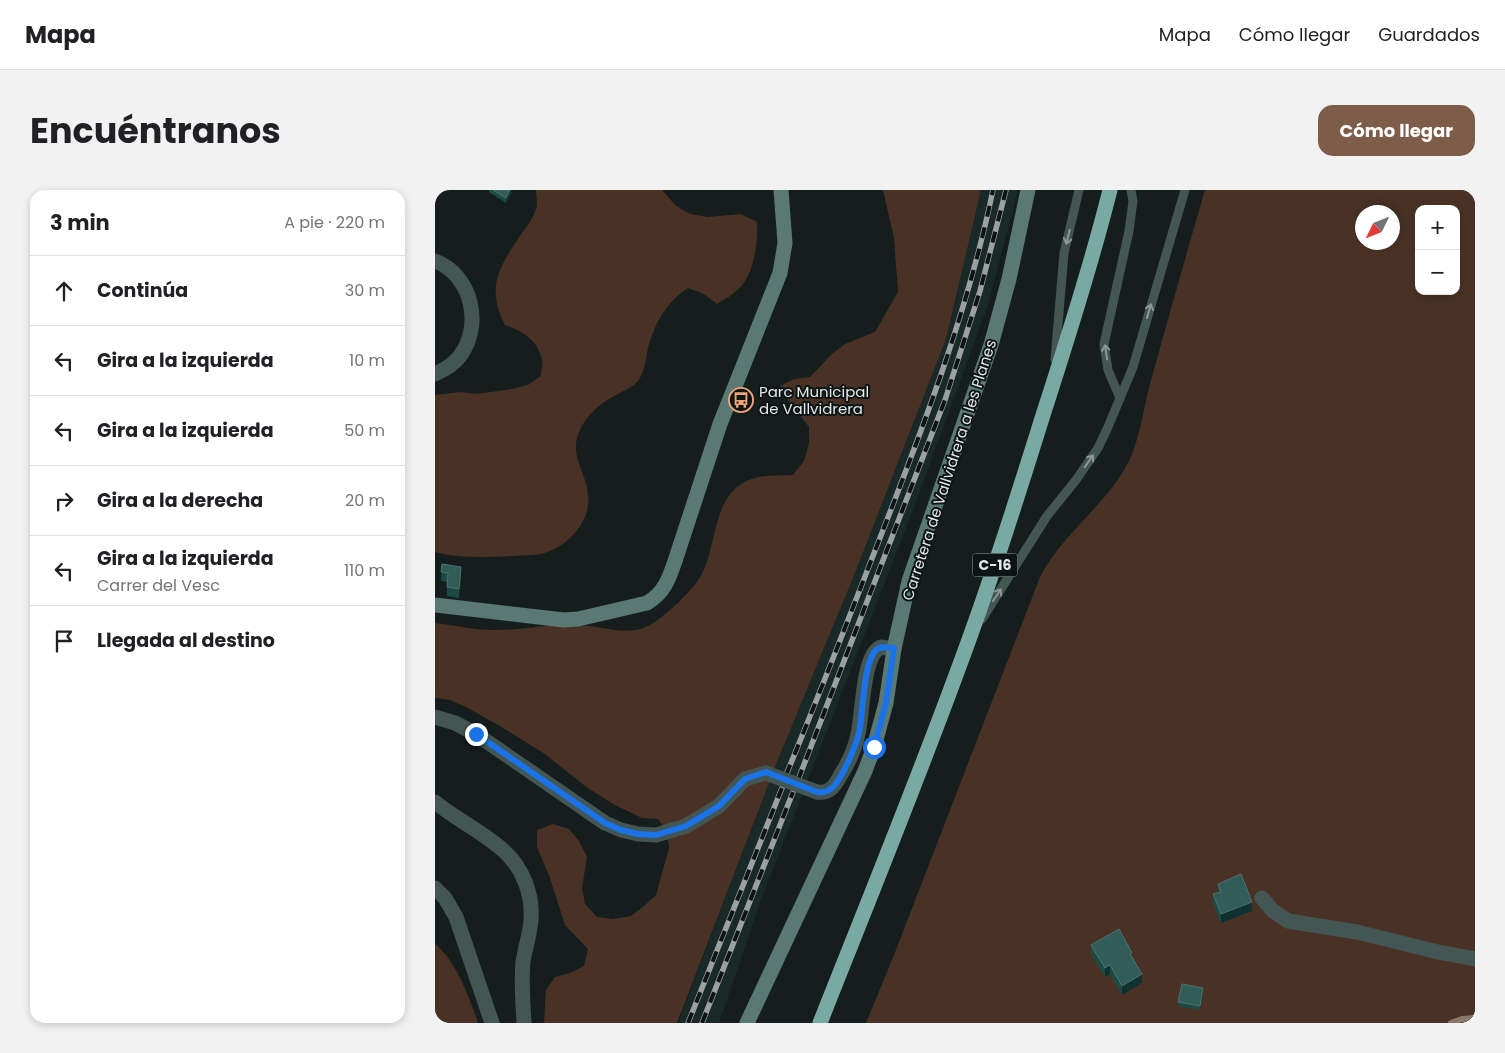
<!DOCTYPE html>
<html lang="es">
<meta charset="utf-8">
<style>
body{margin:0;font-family:Poppins,sans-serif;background:#f2f2f2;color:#202124}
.controls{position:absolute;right:15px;top:15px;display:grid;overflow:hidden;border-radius:10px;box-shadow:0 2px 8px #0003}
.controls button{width:45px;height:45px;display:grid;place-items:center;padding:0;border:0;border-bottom:1px solid #e0e0e0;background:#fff;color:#202124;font:25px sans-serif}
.compass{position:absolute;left:920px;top:15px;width:45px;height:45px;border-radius:50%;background:#fff;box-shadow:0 2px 8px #0003;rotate:227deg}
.stop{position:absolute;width:15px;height:15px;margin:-11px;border:4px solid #1a73e8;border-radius:50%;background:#fff}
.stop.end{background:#1a73e8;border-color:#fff;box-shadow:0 1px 5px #0008}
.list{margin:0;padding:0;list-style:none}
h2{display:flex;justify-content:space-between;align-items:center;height:65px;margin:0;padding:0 20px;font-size:21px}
h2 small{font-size:16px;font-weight:400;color:#757577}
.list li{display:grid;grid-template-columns:32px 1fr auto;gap:15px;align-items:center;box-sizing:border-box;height:70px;padding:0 20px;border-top:1px solid #e0e0e0}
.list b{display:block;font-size:19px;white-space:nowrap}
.list p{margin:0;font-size:16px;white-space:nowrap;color:#757577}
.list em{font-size:16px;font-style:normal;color:#757577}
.icon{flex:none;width:28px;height:28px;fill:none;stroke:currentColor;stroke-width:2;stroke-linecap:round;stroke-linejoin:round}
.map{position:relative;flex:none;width:1040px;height:833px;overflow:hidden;border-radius:15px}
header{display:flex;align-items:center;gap:30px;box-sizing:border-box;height:70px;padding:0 25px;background:#fff;border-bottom:1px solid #e0e0e0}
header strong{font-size:24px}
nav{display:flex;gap:28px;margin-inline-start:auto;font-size:18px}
.intro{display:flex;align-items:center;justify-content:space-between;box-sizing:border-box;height:120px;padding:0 30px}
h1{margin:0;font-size:35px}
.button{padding:12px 22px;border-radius:15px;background:#7d5c49;color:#fff;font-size:18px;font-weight:700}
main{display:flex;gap:30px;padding:0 30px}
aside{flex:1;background:#fff;border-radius:15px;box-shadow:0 2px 8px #0003}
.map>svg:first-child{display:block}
.built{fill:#182927}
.green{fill:#493225;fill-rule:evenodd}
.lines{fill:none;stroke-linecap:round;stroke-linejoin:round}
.stream{stroke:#8c786b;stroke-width:6}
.lane{stroke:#445654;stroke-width:9}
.street{stroke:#445654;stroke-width:15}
.secondary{stroke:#5a7874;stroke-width:15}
.highway{stroke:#79a9a3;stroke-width:15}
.rail-casing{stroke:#9aa1a0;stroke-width:5.5}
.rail{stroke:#0c1514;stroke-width:4;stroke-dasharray:11;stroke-linecap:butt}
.street-bridge{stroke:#445654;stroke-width:15}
.wall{fill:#1c4b47}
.shaded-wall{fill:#10322f}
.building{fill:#315c58;stroke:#4d726f}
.oneway{stroke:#8c9897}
.route{stroke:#1a73e8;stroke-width:6}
.labels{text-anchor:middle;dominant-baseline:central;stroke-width:4;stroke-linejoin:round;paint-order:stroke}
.shield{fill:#0c1514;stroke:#a2a9a8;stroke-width:1}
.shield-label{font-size:14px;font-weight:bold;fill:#e3e8e8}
.poi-label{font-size:15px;fill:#e3e8e8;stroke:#0c1514;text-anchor:start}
.street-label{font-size:15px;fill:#e3e8e8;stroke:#0c1514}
</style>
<header>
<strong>Mapa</strong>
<nav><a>Mapa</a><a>Cómo llegar</a><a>Guardados</a></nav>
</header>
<div class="intro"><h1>Encuéntranos</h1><a class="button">Cómo llegar</a></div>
<main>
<aside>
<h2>3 min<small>A pie · 220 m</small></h2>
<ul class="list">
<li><svg class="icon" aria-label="ahead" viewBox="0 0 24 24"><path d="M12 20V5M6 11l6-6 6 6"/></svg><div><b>Continúa</b></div><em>30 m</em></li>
<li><svg class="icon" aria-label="left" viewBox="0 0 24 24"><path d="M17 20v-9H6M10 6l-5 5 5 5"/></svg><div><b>Gira a la izquierda</b></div><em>10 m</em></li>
<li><svg class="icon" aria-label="left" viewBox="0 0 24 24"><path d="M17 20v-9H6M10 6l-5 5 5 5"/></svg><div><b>Gira a la izquierda</b></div><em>50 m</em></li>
<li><svg class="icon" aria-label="right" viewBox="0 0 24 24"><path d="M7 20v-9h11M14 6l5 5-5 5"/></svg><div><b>Gira a la derecha</b></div><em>20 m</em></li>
<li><svg class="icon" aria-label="left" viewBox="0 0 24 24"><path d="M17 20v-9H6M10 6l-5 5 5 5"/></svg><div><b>Gira a la izquierda</b><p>Carrer del Vesc</p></div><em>110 m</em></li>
<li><svg class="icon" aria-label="arrive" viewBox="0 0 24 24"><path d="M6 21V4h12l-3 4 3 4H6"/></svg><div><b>Llegada al destino</b></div></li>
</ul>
</aside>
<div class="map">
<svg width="1040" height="833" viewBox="0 0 1040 833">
<rect width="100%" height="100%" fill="#151e1d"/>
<path class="built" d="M546,0h37l-30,115 -76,208 -152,390 -41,120h-41l99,-261 78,-189 91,-234z"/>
<g class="green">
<path d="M101,0h126l14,16 14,8 18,3 33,-3 16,8c1,19 -2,46 -14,62 -7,9 -16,14 -26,20l-13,-10 -16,-6c-23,15 -35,38 -41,65 -2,11 -3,19 -9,28 -5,6 -15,10 -22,14 -16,8 -30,20 -37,37 -10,24 7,40 9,62 4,26 -20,53 -44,59 -9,3 -20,2 -30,3 -27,1 -53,3 -79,-4v-157l26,-3 16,2 34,-5 17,-4 13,-9c0,-5 2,-12 1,-17 -5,-19 -19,-28 -37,-34 -18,-35 -8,-55 13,-86 6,-10 14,-17 18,-30 2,-5 0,-13 0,-19z"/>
<path d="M448,0h98l-35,149 -91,234 -78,189 -100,261h-133l2,-33 9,-13 15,-4 14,-7 4,-17 -23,-24 -15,-47 -13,-31v-17l16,-6 16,5 10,12 8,16 -5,31 3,16 12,13 16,2 18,-3 13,-10 12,-11 13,-47 -2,-17 -9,-12 -16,-1 -29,-14 -28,-18 -40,-32 -45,-28 -34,-19 -16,-7 -15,-2v-75c19,2 38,7 57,7 28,1 58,-7 87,-5 22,1 46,11 67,2 17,-8 49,-38 57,-55 13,-28 11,-75 42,-90 14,-8 32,-6 48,-7l11,-14 5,-18v-16l-21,-27 -8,-14 14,-7 16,-2 22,-23 13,-10 30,-12 23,-40 -4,-54z"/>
<path d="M770,0h270v833h-609l28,-68 146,-378c21,-41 60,-67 84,-107 16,-26 18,-57 26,-86 18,-65 36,-129 55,-194zM984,19h37v82h-37zM928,22h30v30h-30z"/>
<path d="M0,754c20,15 35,55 43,79h-43z"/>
</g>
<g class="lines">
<path class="stream" d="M1016,833l11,-4 13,-1"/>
<g class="lane">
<path d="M620,170l9,-107 15,-63"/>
<path d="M685,208l-12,-28 -4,-26 25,-113 4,-30 -2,-11"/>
<path d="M547,429l65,-103 29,-36 22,-32 10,-21 25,-60 52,-177"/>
</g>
<g class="street">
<path d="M0,71c37,14 48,64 25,95 -6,8 -16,14 -25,18"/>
<path d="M0,527l20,6 21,11 129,89 16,7 17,4 18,1 30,-9 33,-20 26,-27 21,-6"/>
<path d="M382,602c12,2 18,-6 23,-16 8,-12 15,-28 18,-42 5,-20 4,-79 23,-87l13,2"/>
<path d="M0,612c22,18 48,30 69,49 19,17 29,44 27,69 -1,14 -6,28 -8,42 -2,20 0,41 1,61"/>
<path d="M0,698l10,10 11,19 36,106"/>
<path d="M827,708l11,13 15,10 69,11 81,20 37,7"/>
</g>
<g class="secondary">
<path d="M0,415l129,15 14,-1 69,-16c17,-10 22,-24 28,-42l45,-137 60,-151 5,-30 -4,-53"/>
<path d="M312,833l118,-252 9,-24 12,-44 8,-54 15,-68 82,-236 18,-66 19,-89"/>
</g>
<path class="highway" d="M385,833c51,-129 104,-258 151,-389 26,-72 49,-145 72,-219 24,-74 48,-149 67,-225"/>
<defs>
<g id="rail">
<path d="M351,585c32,-77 62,-155 92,-232 45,-115 90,-232 115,-353"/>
<path d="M363,590l147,-380 35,-109 26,-101"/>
<path d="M253,833l94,-235"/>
<path d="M267,833l91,-231"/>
</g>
</defs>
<use href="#rail" class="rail-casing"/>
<use href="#rail" class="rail"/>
<path class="street-bridge" d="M331,583l51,19"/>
</g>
<g class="wall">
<path d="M54,0h24l-7,13 -17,-11z"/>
<path d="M7,374l19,12 -2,22 -12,-2v-14l-6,-1z"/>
<path d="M783,694l34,27 -31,12 -8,-20v-9l5,-1z"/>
<path d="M656,755l41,13 10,25 -20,12 -12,-21 -5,3 -14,-23z"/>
<path d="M768,803l-3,17 -22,-4v-4z"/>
</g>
<g class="shaded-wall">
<path d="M75,0h3l-7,13v-5z"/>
<path d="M26,377v9l-2,22v-9z"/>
<path d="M817,712v9l-31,12v-9z"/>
<path d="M675,775v9l-5,3v-9z"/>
<path d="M707,784v9l-20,12v-9z"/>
<path d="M768,798v5l-3,17v-4z"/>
</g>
<g class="building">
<path d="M58,0h17l-4,8z"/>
<path d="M7,374l19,3 -2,22 -12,-2 1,-14 -7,-1z"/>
<path d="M806,684l11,28 -31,12 -8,-20 8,-2 -3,-8z"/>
<path d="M684,739l13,24 -2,1 12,20 -20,12 -12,-21 -5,3 -14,-23z"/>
<path d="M747,794l21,4 -3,18 -22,-4z"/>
</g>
<defs><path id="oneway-shaft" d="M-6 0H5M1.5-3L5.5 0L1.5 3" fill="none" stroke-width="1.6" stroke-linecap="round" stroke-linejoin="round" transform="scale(1.25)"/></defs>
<g class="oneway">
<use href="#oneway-shaft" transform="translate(633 47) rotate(103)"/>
<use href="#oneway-shaft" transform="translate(714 121) rotate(-74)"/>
<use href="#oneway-shaft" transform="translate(671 162) rotate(-98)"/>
<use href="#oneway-shaft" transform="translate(654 271) rotate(-55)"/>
<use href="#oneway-shaft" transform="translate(562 405) rotate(-57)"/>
</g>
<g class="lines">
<path class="route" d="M41,544l129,89 16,7 17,4 18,1 30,-9 33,-20 26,-27 21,-7 51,20c12,2 18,-6 24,-16 7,-13 14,-28 18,-43 4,-18 4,-71 17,-83 5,-5 12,-2 18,-2l-8,55 -12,44"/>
</g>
<defs>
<symbol id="bus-ring" viewBox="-11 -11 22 22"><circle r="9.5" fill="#0c1514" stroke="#efa377" stroke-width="1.5"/><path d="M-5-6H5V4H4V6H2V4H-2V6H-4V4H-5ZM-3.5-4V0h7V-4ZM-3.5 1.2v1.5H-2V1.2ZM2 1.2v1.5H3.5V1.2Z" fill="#efa377"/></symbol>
</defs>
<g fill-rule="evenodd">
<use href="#bus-ring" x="292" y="196" width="28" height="28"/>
</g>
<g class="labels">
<rect class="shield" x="537.5" y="363.5" width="45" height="23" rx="4"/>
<g class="shield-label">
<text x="560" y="375">C-16</text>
</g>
<g class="poi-label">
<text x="324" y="201">Parc Municipal<tspan x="324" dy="17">de Vallvidrera</tspan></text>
</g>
<g class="street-label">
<text transform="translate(514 280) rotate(-72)">Carretera de Vallvidrera a les Planes</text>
</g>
</g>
</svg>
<div class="controls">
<button>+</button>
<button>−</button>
</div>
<svg class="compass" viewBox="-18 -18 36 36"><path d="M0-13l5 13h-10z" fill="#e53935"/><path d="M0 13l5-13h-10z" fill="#757577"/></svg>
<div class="stop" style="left:439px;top:557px"></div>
<div class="stop end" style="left:41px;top:544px"></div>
</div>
</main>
